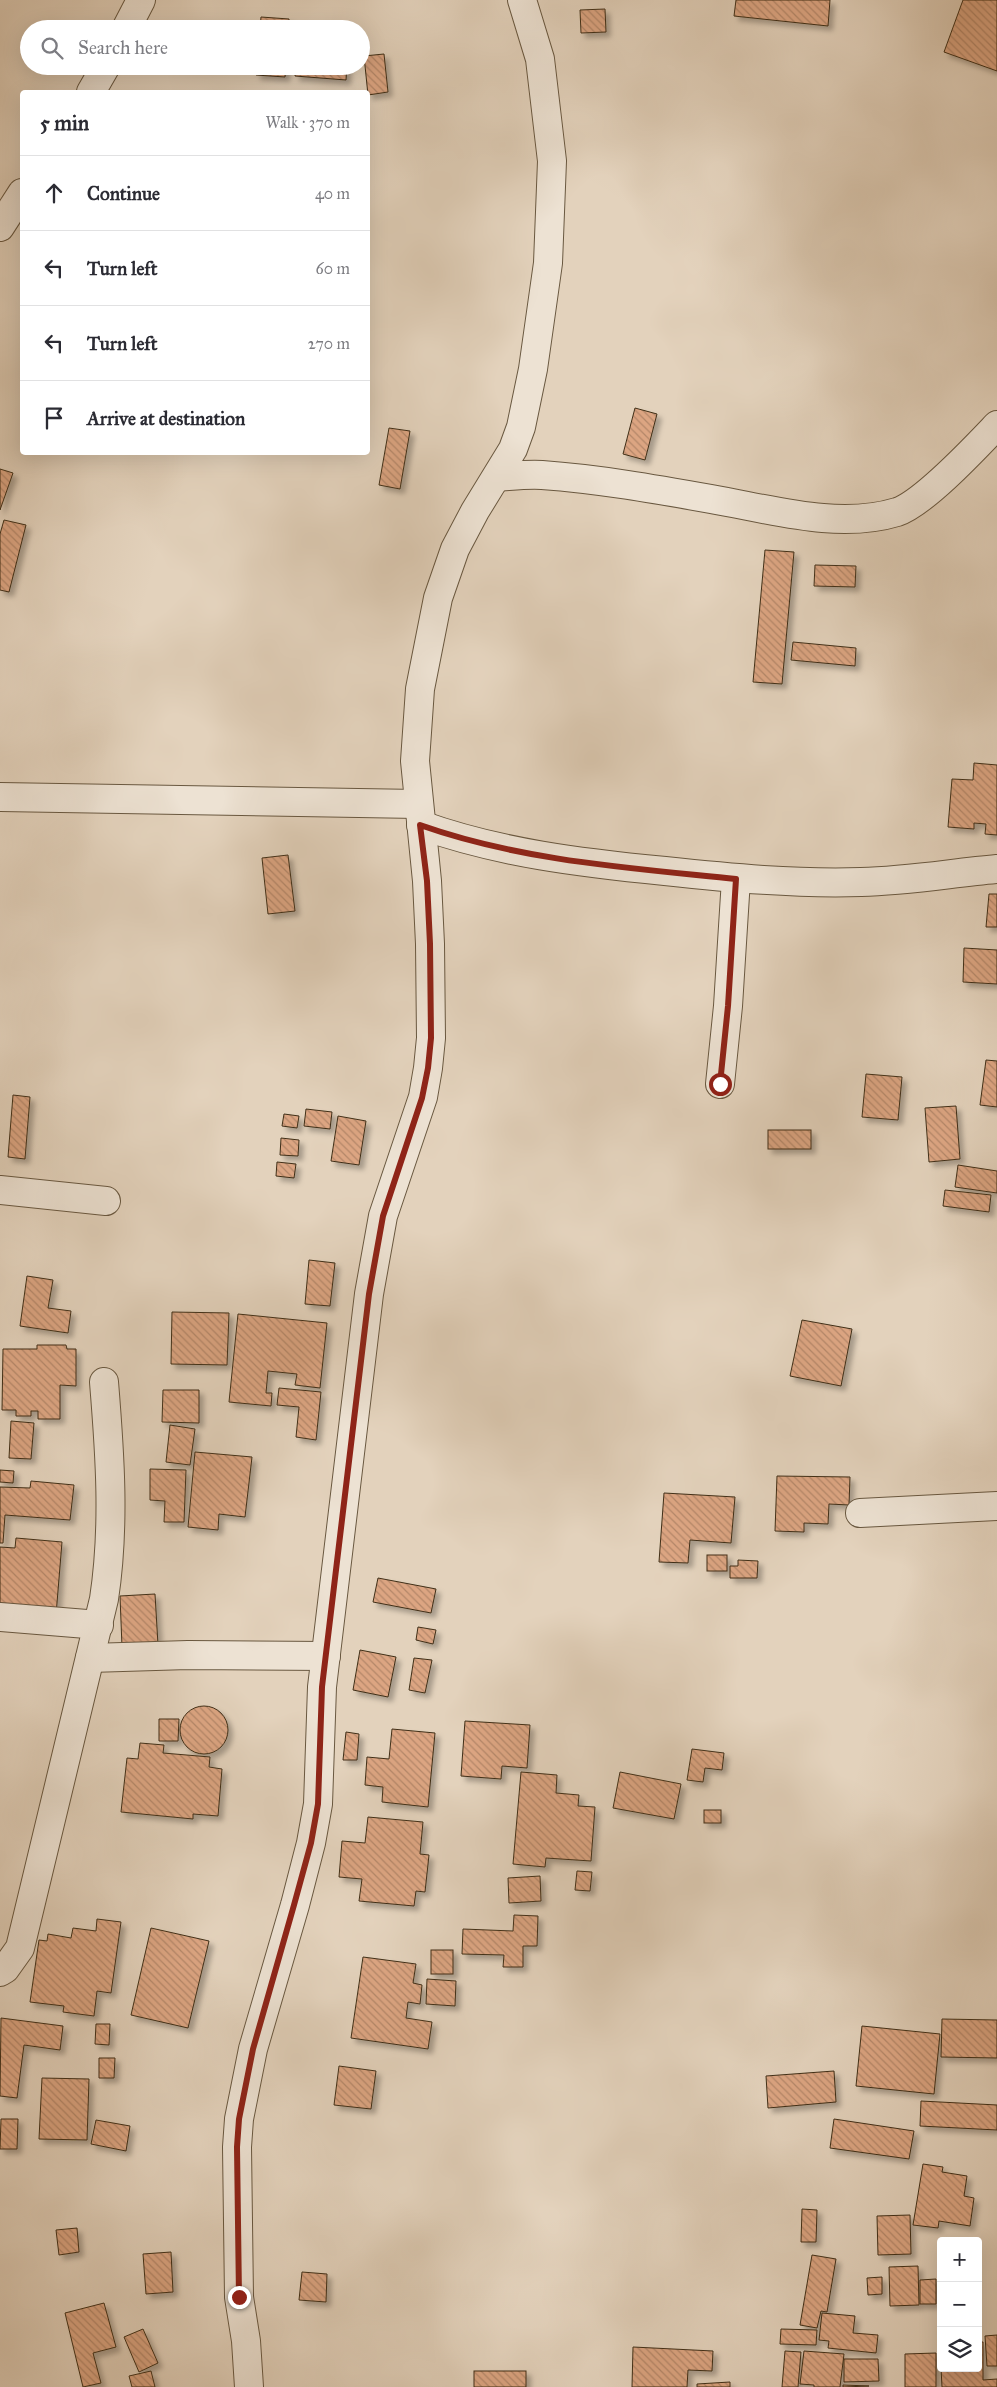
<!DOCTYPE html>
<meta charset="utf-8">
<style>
body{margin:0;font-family:"IM FELL Great Primer",serif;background:#f7f7f7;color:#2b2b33}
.controls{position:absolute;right:15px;bottom:15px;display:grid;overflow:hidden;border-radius:5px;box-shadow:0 5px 20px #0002}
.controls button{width:45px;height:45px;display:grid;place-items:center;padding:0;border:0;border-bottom:1px solid #e1e1e2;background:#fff;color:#2b2b33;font:25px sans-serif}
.stop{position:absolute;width:15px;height:15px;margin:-11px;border:4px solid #8f2418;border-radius:50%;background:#fff}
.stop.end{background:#8f2418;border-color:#fff;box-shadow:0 1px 5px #0008}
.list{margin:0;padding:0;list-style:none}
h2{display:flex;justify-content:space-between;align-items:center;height:65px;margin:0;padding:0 20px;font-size:21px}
h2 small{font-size:16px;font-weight:400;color:#7c7c81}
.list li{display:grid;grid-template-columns:32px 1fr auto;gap:15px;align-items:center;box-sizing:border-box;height:75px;padding:0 20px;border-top:1px solid #e1e1e2}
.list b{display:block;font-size:19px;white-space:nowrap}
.list em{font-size:16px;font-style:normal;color:#7c7c81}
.icon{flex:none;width:28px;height:28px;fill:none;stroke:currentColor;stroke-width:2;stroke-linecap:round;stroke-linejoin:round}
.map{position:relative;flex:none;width:997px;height:2387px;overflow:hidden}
.search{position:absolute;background:#fff;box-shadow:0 5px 20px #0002;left:20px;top:20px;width:350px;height:55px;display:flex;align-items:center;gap:12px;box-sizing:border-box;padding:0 18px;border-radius:28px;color:#7c7c81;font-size:19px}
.panel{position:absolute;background:#fff;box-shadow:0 5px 20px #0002;left:20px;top:90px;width:350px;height:365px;border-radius:5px}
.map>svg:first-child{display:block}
.building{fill:url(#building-back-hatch);stroke:#402f17;filter:url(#shadow)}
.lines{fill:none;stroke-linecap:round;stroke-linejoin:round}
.minor-casing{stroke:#695840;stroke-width:30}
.minor{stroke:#ede2d3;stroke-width:28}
.route{stroke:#8f2418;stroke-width:6}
</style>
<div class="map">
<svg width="997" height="2387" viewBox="0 0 997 2387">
<defs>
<pattern id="building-back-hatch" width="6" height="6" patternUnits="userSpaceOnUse" patternTransform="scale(1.25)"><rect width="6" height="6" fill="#dca582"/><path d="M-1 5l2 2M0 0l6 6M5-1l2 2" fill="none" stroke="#b48769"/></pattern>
<filter id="shadow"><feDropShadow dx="4.5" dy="4.5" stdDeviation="2.5" flood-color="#0004"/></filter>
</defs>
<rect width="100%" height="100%" fill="#e3d2bc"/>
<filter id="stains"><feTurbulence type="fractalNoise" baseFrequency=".004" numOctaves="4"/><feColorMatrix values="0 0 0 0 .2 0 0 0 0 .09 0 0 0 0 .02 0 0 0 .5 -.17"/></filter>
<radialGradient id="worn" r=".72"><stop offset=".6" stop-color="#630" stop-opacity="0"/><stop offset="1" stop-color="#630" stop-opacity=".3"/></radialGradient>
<g class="building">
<path d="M736,0h94l-2,26 -94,-10z"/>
<path d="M963,0h34v71l-53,-19z"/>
<path d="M605,9l1,23 -25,1 -1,-23z"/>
<path d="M261,17l28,2v10h-29z"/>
<path d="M384,54l4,38 -20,3 -4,-39z"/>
<path d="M257,66h29l-1,11 -29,-2z"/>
<path d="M296,66h51l-1,14 -51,-4z"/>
<path d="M635,408l22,6 -12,46 -22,-6z"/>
<path d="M389,428l21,3 -10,58 -21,-4z"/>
<path d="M0,469l13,4 -13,37z"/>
<path d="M4,520l22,5 -17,67 -9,-2v-56z"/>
<path d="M765,550l29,2 -12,132 -29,-2z"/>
<path d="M815,565l41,1 -1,21 -41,-1z"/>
<path d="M793,642l63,6 -1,18 -64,-6z"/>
<path d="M974,763l23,2v70l-12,-1 1,-10 -12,-1v6l-26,-2 4,-48 21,1z"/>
<path d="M288,855l7,56 -27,3 -6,-56z"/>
<path d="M989,894h8v33h-11z"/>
<path d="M964,948l33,2v34l-34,-2z"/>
<path d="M986,1060l11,1v46l-17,-2z"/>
<path d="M866,1074l36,3 -4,43 -36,-3z"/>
<path d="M13,1095l17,2 -5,62 -17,-2z"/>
<path d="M956,1106l4,53 -31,3 -4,-54z"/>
<path d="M306,1109l26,3 -2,17 -26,-3z"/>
<path d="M284,1114l15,2 -2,12 -15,-2z"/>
<path d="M338,1116l28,5 -7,44 -28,-4z"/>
<rect x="768" y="1130" width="43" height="19"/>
<path d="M281,1138l18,2 -1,16 -18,-1z"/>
<path d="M277,1162l19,2 -2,14 -18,-2z"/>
<path d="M958,1165l39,6v22l-42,-6z"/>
<path d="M945,1190l46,5 -2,17 -46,-6z"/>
<path d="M309,1260l26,3 -5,43 -25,-2z"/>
<path d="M27,1276l26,4 -5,28 23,3 -3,22 -48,-7z"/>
<path d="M172,1312l57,1 -2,52 -56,-1z"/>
<path d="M238,1314l89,9 -7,65 -25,-3 2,-11 -29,-3 -2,22h6l-1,13 -42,-4z"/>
<path d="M802,1320l50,9 -11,57 -51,-10z"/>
<path d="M37,1345h29l1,4h9v37l-16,-1v34h-22v-8h-7v5h-15v-6h-14l1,-61h34z"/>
<path d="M279,1388l42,4 -5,48 -20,-3 3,-30 -22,-2z"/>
<path d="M163,1390h36v33l-37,-1z"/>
<path d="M11,1421l23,2 -3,36 -22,-1z"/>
<path d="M170,1425l25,4 -5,36 -24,-3z"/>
<path d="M195,1452l57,5 -7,60 -26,-3 -1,16 -30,-3z"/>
<path d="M150,1469l36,1 -2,52h-20l1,-21 -15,-1z"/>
<path d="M0,1470l14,1 -1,12 -13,-1z"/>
<path d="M777,1476l73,1 -1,28 -20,-1 -1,20 -24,-1v9l-29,-1z"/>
<path d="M31,1481l43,4 -4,35 -65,-5 -2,28h-3v-56l30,1z"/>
<path d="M664,1493l71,4 -4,46 -41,-3 -2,23 -29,-1z"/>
<path d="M16,1538l46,4 -6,73 -56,-4v-64l15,1z"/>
<rect x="707" y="1555" width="20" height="16"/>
<path d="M738,1560l20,1 -1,17h-27v-12h8z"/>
<path d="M378,1578l58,11 -5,24 -58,-11z"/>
<path d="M155,1594l3,51 -36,2 -2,-51z"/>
<path d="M418,1627l18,3 -3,14 -17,-4z"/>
<path d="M360,1650l36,7 -8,40 -35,-7z"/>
<path d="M414,1658l18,2 -7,33 -16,-3z"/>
<circle cx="204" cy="1730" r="24"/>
<path d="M159,1719h20l-1,22h-19z"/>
<path d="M465,1721l65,4 -3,43 -25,-2 -1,13 -40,-3z"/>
<path d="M392,1729l43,4 -7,74 -46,-5 1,-15 -18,-2 2,-28 22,2z"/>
<path d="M346,1732l13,2 -2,26h-14z"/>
<path d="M140,1743l24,2 -1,8 47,4 -1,10 13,2 -4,47 -25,-2v5l-72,-7 6,-54 11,1z"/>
<path d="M692,1749l32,4 -2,17 -17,-2 -2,14 -16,-2z"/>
<path d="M521,1772l36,3 -1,18 23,2 -1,11 17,1 -4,54 -45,-3 -1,9 -32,-3z"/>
<path d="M620,1772l61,12 -7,35 -61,-11z"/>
<rect x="704" y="1810" width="17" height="13"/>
<path d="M368,1817l55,5 -3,32 9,1 -4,37 -9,-1 -2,15 -55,-5 3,-22 -23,-2 3,-36 23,2z"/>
<path d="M577,1871l15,1 -2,19 -15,-1z"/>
<path d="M540,1876l1,25 -32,2 -1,-25z"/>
<path d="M514,1915l24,1 -1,30h-14v21h-20l1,-12 -42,-1 1,-25 50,2z"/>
<path d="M97,1919l24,3 -10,71 -14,-2 -3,25 -31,-4 1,-6 -34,-4 9,-62 8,1 1,-7 23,4 2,-10 23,3z"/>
<path d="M151,1928l58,13 -21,87 -57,-13z"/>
<rect x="431" y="1950" width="22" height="24"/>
<path d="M363,1957l53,7 -3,19 9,2 -2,19 -12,-2 -2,16 26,4 -4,27 -77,-11z"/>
<path d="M427,1979l29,2 -1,25 -29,-2z"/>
<path d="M1,2018l62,8 -3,24 -36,-5 -7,53 -17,-2z"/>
<path d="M942,2019l55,1v38l-56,-1z"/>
<path d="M96,2024h14l-1,21 -14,-1z"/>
<path d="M862,2026l78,8 -6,60 -78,-8z"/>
<path d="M99,2058h16l-1,20h-15z"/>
<path d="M339,2066l37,5 -5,38 -37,-4z"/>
<path d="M834,2071l2,31 -68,6 -2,-32z"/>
<path d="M42,2078l47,1 -2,61 -48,-1z"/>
<path d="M921,2101l76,4v25l-77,-4z"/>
<path d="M1,2119h17l-1,30h-17z"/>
<path d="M834,2119l80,12 -5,28 -79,-11z"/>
<path d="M96,2120l34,6 -4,25 -35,-7z"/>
<path d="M923,2164l20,3 -1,5 25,4 -3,20 10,2 -4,28 -31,-5 -1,7 -25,-3z"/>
<path d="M802,2209l15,1 -1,32h-15z"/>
<path d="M910,2215l1,39 -33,1 -1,-39z"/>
<path d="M77,2228l2,24 -20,3 -3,-25z"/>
<path d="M171,2252l2,40 -27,2 -3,-40z"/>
<path d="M812,2255l24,4 -9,53 -6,-1 -4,17 -17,-3z"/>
<path d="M918,2266l1,39 -29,1 -1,-39z"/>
<path d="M302,2272l25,2 -1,28 -27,-2z"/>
<path d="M882,2277v17l-14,1 -1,-17z"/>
<path d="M936,2279v25h-16v-24z"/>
<path d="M104,2303l12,44 -23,6 8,30 -18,4 -18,-74z"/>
<path d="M822,2313l33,3 -2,17 25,2 -2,18 -48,-5 1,-7 -10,-1z"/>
<path d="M143,2329l15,34 -19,9 -15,-35z"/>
<path d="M781,2329l36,1 -1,15 -36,-1z"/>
<path d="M997,2335v31h-10l-2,-30z"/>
<path d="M978,2342h5v38l14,-1v8h-55l-1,-19h37z"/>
<path d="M633,2347l80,4 -1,20 -24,-1 -1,17h-55z"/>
<path d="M785,2351l16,1 -3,35h-16z"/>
<path d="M804,2351l40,3 -4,33h-26v-2l-14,-1z"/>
<path d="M936,2353v34h-31v-33z"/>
<path d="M844,2359h34l1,22 -35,1z"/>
<path d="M151,2371l4,16h-23l-3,-11z"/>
<rect x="474" y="2371" width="52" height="16"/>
<path d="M730,2382v5h-33v-3z"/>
<path d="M843,2385l26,1 -26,1z"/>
</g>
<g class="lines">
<defs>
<g id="minor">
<path d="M126,29l15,-29"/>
<path d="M91,92l15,-26"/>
<path d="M0,227l22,-34"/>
<path d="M497,477c15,-1 30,-3 45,-2 56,4 113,14 169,24 59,10 127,31 186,13 27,-9 79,-65 100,-87"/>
<path d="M0,797l418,7"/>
<path d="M421,825c78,28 161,38 244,46 65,7 131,13 196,11 46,-1 91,-9 136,-13"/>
<path d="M720,1084l8,-78 8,-127"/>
<path d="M0,1190l106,11"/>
<path d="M860,1513l137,-7"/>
<path d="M0,1617l99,8"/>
<path d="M90,1658l98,-3 138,1"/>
<path d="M0,1972l5,-3 15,-21 84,-349c11,-72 6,-144 0,-217"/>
<path d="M249,2387l-3,-46 -7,-44 -2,-150 2,-28 14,-70 42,-144 16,-62 7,-39 4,-117 47,-393 14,-78 40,-119 5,-29 3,-30 -1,-94 -3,-63 -12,-120 5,-72 18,-91 17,-49 20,-38 38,-62 8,-22 12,-58 15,-106 4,-102 -12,-102 -18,-59"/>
</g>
</defs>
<use href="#minor" class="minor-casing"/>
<use href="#minor" class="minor"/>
</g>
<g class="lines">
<path class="route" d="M239,2297l-2,-150 2,-28 14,-70 41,-144 17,-62 7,-39 4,-117 47,-393 14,-78 39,-118 6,-30 3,-30 -1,-94 -3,-63 -7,-56c102,36 210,43 316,54l-8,127 -8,78"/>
</g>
<rect width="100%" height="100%" filter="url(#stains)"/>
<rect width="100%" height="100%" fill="url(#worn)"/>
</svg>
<div class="controls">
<button>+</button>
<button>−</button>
<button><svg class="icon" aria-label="layers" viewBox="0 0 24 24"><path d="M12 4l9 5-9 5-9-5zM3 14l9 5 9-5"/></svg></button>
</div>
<div class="stop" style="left:720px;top:1084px"></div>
<div class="stop end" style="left:239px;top:2297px"></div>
<div class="search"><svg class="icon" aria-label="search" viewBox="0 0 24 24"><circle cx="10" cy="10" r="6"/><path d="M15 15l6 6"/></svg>Search here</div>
<section class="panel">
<h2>5 min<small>Walk · 370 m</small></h2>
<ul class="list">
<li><svg class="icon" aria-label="ahead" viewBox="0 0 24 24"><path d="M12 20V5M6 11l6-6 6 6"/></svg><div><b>Continue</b></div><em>40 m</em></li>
<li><svg class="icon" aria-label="left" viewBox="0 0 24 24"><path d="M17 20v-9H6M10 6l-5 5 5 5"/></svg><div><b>Turn left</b></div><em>60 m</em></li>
<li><svg class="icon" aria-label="left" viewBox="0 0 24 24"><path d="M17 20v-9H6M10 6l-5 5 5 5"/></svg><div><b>Turn left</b></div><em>270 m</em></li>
<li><svg class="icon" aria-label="arrive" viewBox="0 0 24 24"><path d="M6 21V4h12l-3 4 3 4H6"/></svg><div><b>Arrive at destination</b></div></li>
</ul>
</section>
</div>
